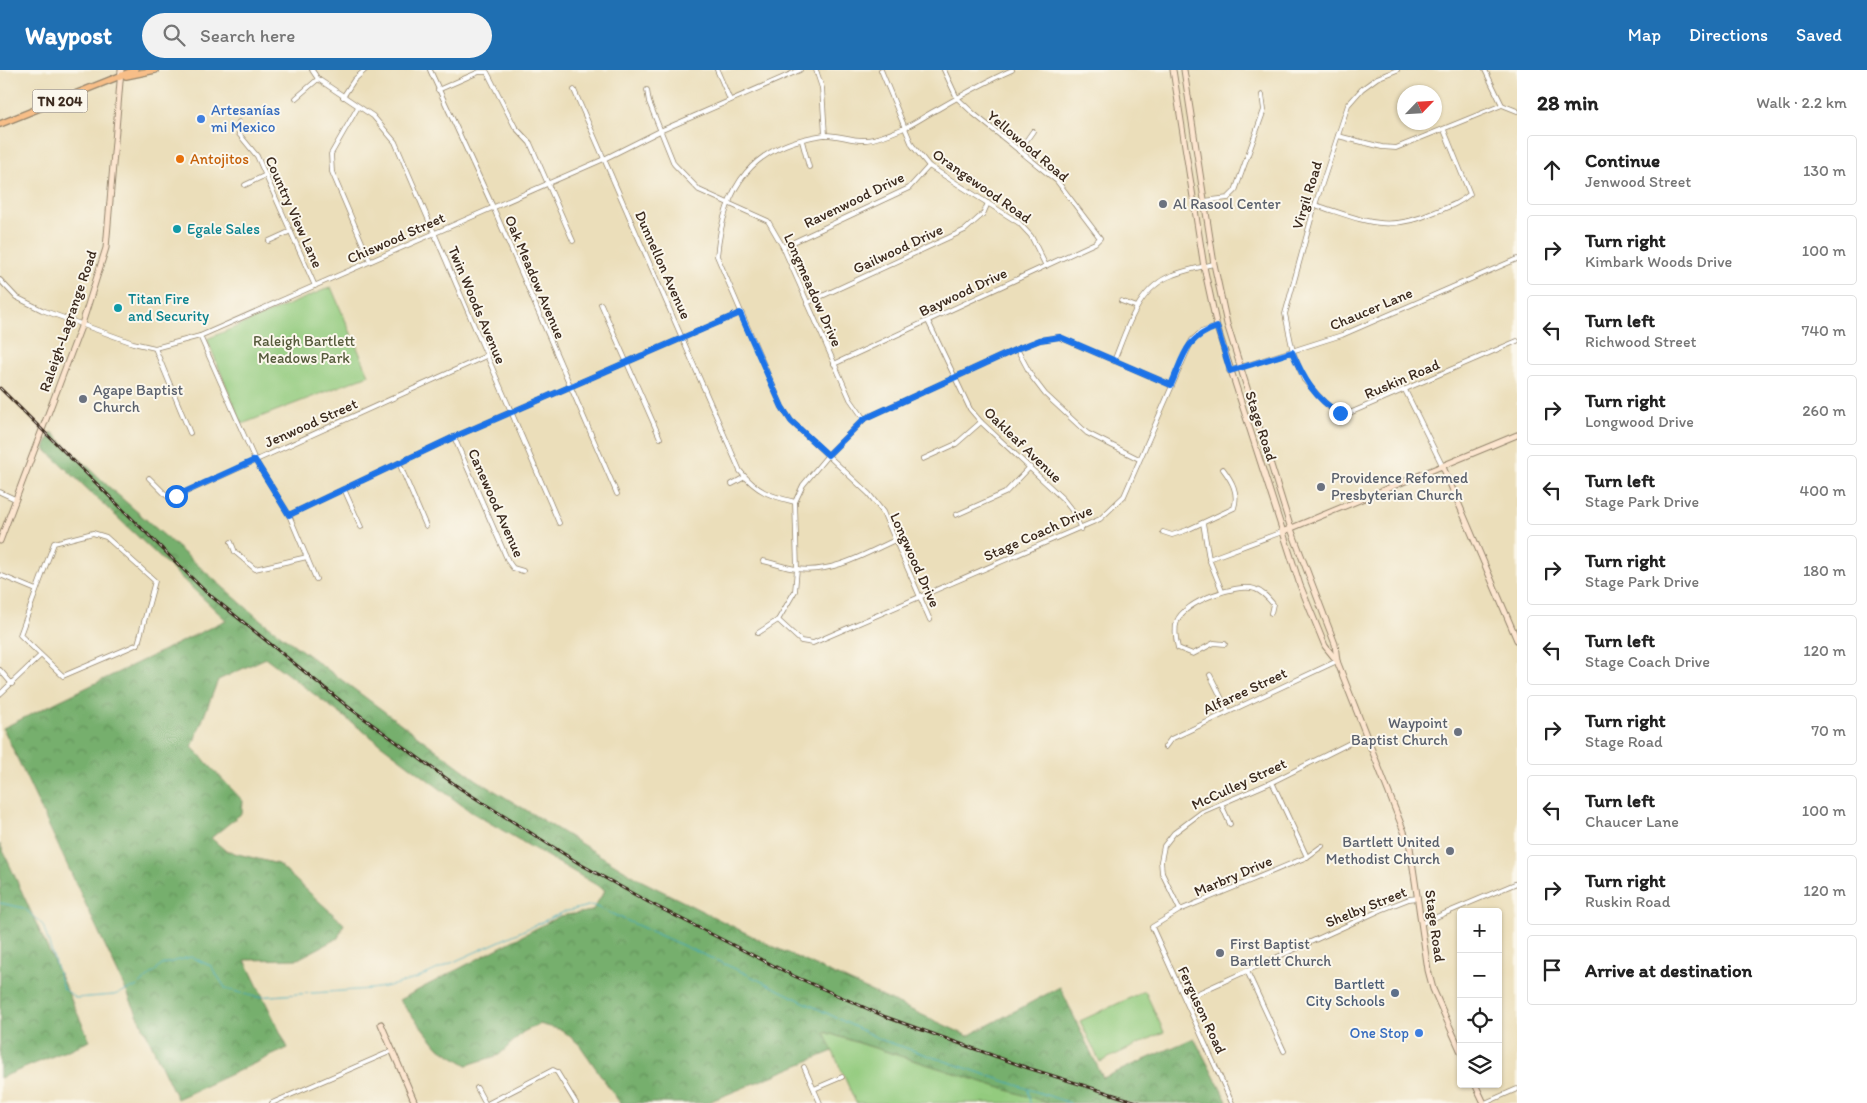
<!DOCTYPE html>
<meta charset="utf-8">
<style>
body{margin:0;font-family:Itim,sans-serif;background:#f2f2f2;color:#222}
.controls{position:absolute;right:15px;bottom:15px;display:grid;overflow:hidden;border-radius:5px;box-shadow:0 1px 4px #0004}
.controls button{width:45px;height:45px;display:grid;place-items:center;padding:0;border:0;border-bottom:1px solid #e0e0e0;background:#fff;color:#222;font:25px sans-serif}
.compass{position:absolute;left:1397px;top:15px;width:45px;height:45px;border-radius:50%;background:#fff;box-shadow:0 1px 4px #0004;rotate:65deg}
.stop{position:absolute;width:15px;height:15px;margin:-11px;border:4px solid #1a73e8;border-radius:50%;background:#fff}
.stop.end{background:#1a73e8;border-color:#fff;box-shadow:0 1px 5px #0008}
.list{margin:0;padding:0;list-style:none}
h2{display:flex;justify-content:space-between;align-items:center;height:65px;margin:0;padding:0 20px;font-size:21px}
h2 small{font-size:16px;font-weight:400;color:#767676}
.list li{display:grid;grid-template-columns:32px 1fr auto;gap:15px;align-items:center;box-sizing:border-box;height:70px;margin:0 10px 10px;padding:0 10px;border:1px solid #e0e0e0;border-radius:5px}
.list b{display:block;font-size:19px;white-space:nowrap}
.list p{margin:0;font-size:16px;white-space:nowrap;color:#767676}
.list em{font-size:16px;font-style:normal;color:#767676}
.icon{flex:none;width:28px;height:28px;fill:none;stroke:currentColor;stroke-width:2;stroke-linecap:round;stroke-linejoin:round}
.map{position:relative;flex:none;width:1517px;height:1033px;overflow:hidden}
header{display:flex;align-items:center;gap:30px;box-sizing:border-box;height:70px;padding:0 25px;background:#1f6fb2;color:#fff}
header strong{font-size:24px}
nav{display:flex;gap:28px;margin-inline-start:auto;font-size:18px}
.search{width:350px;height:45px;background:#f2f2f2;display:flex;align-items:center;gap:12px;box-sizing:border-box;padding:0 18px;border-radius:28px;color:#767676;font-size:19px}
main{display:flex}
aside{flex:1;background:#fff}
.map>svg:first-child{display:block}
.forest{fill:url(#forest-crowns);stroke:#586c46}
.park{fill:#93cb7e;stroke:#677a4e}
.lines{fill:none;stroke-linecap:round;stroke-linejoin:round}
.stream{stroke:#3eaabd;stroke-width:1}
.street-casing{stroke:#93846c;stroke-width:5.5}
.secondary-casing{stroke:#93846c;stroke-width:7}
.primary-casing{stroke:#93846c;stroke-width:8}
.street{stroke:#fff;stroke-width:4}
.secondary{stroke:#fce5cf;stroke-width:5}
.primary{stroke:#f7be88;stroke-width:5.5}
.rail-casing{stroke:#3b2a1e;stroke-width:3}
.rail{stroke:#fbf7ec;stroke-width:1;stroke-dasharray:4;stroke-linecap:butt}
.route{stroke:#1a73e8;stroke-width:6}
.shop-dot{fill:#3f7fe0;stroke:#fbf7ec;stroke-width:2}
.food-dot{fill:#e8710a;stroke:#fbf7ec;stroke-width:2}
.worship-dot{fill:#6b7280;stroke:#fbf7ec;stroke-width:2}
.culture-dot{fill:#0f9aa8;stroke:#fbf7ec;stroke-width:2}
.service-dot{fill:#5c6f8a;stroke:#fbf7ec;stroke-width:2}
.labels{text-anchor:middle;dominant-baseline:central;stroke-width:4;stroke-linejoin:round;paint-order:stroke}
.shield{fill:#fbf7ec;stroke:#75685c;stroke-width:1}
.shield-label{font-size:14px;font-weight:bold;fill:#3b2a1e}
.shop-label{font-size:15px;fill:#366cbe;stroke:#fbf7ec;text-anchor:start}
.street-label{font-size:15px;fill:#3b2a1e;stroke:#fbf7ec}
.food-label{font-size:15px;fill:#c56008;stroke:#fbf7ec;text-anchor:start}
.worship-label{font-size:15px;fill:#5b616d;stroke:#fbf7ec;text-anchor:start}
.culture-label{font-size:15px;fill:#0d838f;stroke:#fbf7ec;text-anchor:start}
.park-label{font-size:15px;fill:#555a3b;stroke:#fbf7ec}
.service-label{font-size:15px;fill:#4e5e75;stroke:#fbf7ec;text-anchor:end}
</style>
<header>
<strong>Waypost</strong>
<div class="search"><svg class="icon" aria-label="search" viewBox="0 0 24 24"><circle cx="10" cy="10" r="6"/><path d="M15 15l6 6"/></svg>Search here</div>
<nav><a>Map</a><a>Directions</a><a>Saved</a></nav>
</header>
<main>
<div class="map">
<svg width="1517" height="1033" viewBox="0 0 1517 1033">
<defs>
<pattern id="forest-crowns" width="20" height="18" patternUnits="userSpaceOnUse" patternTransform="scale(1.25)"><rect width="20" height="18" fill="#76af6d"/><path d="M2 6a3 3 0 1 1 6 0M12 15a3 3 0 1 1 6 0" fill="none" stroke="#628f59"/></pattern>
</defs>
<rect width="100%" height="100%" fill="#fbf7ec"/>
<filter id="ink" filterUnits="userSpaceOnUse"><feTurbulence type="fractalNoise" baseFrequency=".02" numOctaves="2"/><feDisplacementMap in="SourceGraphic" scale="10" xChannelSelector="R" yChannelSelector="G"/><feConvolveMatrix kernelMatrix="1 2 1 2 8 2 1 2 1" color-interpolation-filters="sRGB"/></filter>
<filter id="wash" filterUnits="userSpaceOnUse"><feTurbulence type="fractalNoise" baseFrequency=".0096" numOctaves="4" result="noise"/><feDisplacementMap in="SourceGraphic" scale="20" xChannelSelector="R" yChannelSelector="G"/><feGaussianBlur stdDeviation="1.12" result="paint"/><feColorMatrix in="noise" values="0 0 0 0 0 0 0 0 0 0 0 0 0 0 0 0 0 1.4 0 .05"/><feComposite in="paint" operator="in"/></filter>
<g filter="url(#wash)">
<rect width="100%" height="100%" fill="#ebdeba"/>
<g class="forest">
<path d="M52,362l57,55 149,131 219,162 165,101 128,64 198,91 92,-49 43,91 91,-40 34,65h-180l-223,-71 8,19 -127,52h-86l-41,-59 -17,-14 -23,-6 -16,8 -24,23 -32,10 -29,-18 -39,-47 161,-84 32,-5 13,-21 -134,-78 -205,-154 -48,22 -26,67 51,54 -1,12 -31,25 15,13 52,13 66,60 -6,14 -40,21 -53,1 43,88 -111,51 -174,-371 223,-108 -182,-172z"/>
<path d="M0,774l90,197 -90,37z"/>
</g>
<g class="park">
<path d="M331,217l38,88 -127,49 -35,-85z"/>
<path d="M1145,921l19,41 -64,30 -20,-41z"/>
<path d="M824,962l202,64 22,7h-192z"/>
</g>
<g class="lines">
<g class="stream">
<path d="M0,833l24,5 19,17 20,63 13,10 38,-3 24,-9 25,-22 28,-7 20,9 15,23 30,8 114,-8 20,-3 28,-8 146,-66 28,-7 148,66 142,69 188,63"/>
<path d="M1028,1020l2,13"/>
</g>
</g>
</g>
<g filter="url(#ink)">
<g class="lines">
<defs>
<g id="street">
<path d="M312,0l6,9 55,37 22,26 164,381"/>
<path d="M430,0l63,137 124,287"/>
<path d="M717,0l13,30"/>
<path d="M816,0l6,18 3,47"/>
<path d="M881,0l31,75 17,21 90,57 12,13 15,30"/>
<path d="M1397,0l-20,8 -15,11 -14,16 -33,100 -30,109 8,38 11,28 25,27 11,6 12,-1 165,-71"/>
<path d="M1485,0l17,35 15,6"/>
<path d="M438,20l41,-18h8l28,55 15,16 43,98"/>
<path d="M574,20l166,381c17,21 30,25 55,31"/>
<path d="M647,20l2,12 25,62 25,26 69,31 15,26 67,152 14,20"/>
<path d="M343,27l11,-17 11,-10"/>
<path d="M296,28l22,-19"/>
<path d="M358,37l-27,47 1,18 38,89"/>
<path d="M239,52v12l18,22 58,130"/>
<path d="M1338,66l44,11 14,1 106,-43"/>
<path d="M802,71l7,26"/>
<path d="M1019,81l14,-20"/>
<path d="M245,115l21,-10"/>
<path d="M1204,131l24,-3 7,-7 29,-81 -2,-15"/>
<path d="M1315,135c49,15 70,29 120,7 13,-5 25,-9 35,-18l-26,-64"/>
<path d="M269,171l22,-10"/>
<path d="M783,177l126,-59 20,-22"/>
<path d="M0,210l16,17 26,13 91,33 22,5 45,-12 404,-177 56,-28 140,-61"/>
<path d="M1121,231l16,6"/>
<path d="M807,233l158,-73 18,-16 5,-11"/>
<path d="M601,234l59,134"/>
<path d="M928,251l42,88 11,13 82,77 11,14 7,16"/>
<path d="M200,266l55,124 34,55 27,64"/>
<path d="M155,278l35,85"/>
<path d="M1017,279l15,28 13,17 42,39 52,26"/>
<path d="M1114,291c13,-32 24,-74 59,-86 13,-5 28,-8 41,-11"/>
<path d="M834,294l261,-121 5,-5 -43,-57 -83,-67 -17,-16 -13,-28"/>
<path d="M1229,301l113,-36 175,-76"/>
<path d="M1405,320l38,77"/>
<path d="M454,367l54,124 5,7 10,3"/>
<path d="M923,389l33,-15 25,-22"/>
<path d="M399,393l27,63"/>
<path d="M149,408l18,18h10l309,-140"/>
<path d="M732,414l13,-7"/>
<path d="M344,419l17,38"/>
<path d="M0,422l15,7"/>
<path d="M289,445l165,-78 286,-124"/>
<path d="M956,445l49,-22 25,-26"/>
<path d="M1203,453l6,36 13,32"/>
<path d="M1163,462l9,3 15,-5 47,-22c5,-15 -2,-27 -11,-39"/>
<path d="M93,463l13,4 49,44 -17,63 -75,32 -43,-41 34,-92z"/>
<path d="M231,472l4,10 20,17 52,-12"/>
<path d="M1209,489l73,-27"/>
<path d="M763,491c11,2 22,7 34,8 35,5 68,-15 98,-29"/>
<path d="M0,505l36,15"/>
<path d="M778,550l23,21 12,2 287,-124 24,-23 68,-156 9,-8 16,-5"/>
<path d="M930,550l-47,-108 -14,-18 -78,-73 -9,-14 -65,-151c7,-71 35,-111 107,-121 13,-1 28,6 41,5 11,0 26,-7 37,-11 12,-5 24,-14 36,-20 24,-14 49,-28 74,-39"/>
<path d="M758,563l20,-13 17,-29 2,-22 -2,-67 8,-17 25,-30 36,-36 153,-70 23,-9 19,-3 112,48"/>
<path d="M1225,574l-11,-1 -21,11 -15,-6c-2,-8 -4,-19 -1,-27 7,-19 59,-38 78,-32 8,3 13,9 18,15l-2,9"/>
<path d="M0,600l12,14"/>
<path d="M1210,605l18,36"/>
<path d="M0,624l40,-38"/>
<path d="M1165,677l6,-8 166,-78"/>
<path d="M1272,712l35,75"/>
<path d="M1221,734l9,20"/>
<path d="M1180,840l-18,-37 -1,-12 3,-15 10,-13 28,-21 70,-30 94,-47"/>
<path d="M1422,853l95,-40"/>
<path d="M1247,901l37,80"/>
<path d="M1185,929l196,-89 28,-11 9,-1"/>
<path d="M804,997l16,36"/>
<path d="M477,1018l8,15"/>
<path d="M814,1019l28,-12"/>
<path d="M272,1033l120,-52"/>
<path d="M489,1033l64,-33 4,2 19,31"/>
<path d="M1232,1033l-80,-176 28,-17 127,-53 15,-11"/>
<path d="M1485,1033l32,-14"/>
</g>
<g id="secondary">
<path d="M1173,0l31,197 13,60 83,258 25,61 12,15"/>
<path d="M1184,0l30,194 13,60 64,205 44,115 2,17 73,186 18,123 5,19 28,63"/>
<path d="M1443,397l74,173"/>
<path d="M1282,462l235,-97"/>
<path d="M0,471l82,-217 24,-76 15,-178"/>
<path d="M381,954l34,79"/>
<path d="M1475,1014l9,19"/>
</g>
<g id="primary">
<path d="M126,6l29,-6"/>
<path d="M0,54l135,-54"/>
</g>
</defs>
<use href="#street" class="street-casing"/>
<use href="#secondary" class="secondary-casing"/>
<use href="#primary" class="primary-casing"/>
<use href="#street" class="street"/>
<use href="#secondary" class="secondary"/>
<use href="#primary" class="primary"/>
<defs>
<path id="rail" d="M0,318l206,204 141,114 114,83 119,75 68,38 146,74 92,41 142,51 112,35"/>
</defs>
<use href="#rail" class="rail-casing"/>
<use href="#rail" class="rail"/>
</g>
</g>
<g class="lines" filter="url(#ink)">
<path class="route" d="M176,426l79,-36 34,55 165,-78 286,-124 42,94 9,14 37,34 36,-36 153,-70 23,-9 20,-3 111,48c13,-29 14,-47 46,-58l13,44 62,-19c11,25 23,48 48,61"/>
</g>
<g class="shop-dot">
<circle cx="201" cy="49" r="5"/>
<circle cx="1419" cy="963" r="5"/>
</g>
<circle class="food-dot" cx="180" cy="89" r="5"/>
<g class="worship-dot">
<circle cx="1163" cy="134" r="5"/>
<circle cx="83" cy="329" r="5"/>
<circle cx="1321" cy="417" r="5"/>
<circle cx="1458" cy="662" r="5"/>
<circle cx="1450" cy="781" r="5"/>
<circle cx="1220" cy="883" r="5"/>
</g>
<g class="culture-dot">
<circle cx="177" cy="159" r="5"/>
<circle cx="118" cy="238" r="5"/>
</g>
<circle class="service-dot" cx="1395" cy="923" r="5"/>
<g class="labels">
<rect class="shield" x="32.5" y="19.5" width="55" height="23" rx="4"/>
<g class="shield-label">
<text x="60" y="31">TN 204</text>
</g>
<g class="shop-label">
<text x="211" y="40">Artesanías<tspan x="211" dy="17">mi Mexico</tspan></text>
<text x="1409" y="963" text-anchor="end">One Stop</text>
</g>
<g class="street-label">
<text transform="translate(1028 76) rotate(40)">Yellowood Road</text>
<text transform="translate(982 116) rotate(35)">Orangewood Road</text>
<text transform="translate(1307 125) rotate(-73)">Virgil Road</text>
<text transform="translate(854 130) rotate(-26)">Ravenwood Drive</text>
<text transform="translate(294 142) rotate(66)">Country View Lane</text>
<text transform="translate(396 168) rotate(-24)">Chiswood Street</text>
<text transform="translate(898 179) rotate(-25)">Gailwood Drive</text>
<text transform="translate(663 195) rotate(66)">Dunnellon Avenue</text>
<text transform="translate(535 207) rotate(67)">Oak Meadow Avenue</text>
<text transform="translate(813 220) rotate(66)">Longmeadow Drive</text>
<text transform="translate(963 222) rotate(-25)">Baywood Drive</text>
<text transform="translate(477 235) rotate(67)">Twin Woods Avenue</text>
<text transform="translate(1371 239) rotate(-23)">Chaucer Lane</text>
<text transform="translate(68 251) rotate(-71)">Raleigh-Lagrange Road</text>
<text transform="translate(1402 309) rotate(-23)">Ruskin Road</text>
<text transform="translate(311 353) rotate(-24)">Jenwood Street</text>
<text transform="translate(1261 356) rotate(72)">Stage Road</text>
<text transform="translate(1023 375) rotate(44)">Oakleaf Avenue</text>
<text transform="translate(496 433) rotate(66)">Canewood Avenue</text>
<text transform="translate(1038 463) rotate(-24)">Stage Coach Drive</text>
<text transform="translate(915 490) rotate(66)">Longwood Drive</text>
<text transform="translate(1245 621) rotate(-25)">Alfaree Street</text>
<text transform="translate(1239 714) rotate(-25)">McCulley Street</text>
<text transform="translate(1233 806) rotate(-23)">Marbry Drive</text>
<text transform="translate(1366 837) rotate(-22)">Shelby Street</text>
<text transform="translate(1435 856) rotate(82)">Stage Road</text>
<text transform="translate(1202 940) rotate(65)">Ferguson Road</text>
</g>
<g class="food-label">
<text x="190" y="89">Antojitos</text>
</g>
<g class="worship-label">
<text x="1173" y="134">Al Rasool Center</text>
<text x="93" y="320">Agape Baptist<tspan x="93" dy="17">Church</tspan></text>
<text x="1331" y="408">Providence Reformed<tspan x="1331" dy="17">Presbyterian Church</tspan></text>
<text x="1448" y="653" text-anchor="end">Waypoint<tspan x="1448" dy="17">Baptist Church</tspan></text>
<text x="1440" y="772" text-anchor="end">Bartlett United<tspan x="1440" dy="17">Methodist Church</tspan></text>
<text x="1230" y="874">First Baptist<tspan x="1230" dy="17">Bartlett Church</tspan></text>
</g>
<g class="culture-label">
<text x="187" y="159">Egale Sales</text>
<text x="128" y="229">Titan Fire<tspan x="128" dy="17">and Security</tspan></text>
</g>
<g class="park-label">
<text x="304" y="271">Raleigh Bartlett<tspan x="304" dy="17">Meadows Park</tspan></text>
</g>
<g class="service-label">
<text x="1385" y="914">Bartlett<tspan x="1385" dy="17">City Schools</tspan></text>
</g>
</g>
</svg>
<div class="controls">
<button>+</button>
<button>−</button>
<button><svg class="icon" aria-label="locate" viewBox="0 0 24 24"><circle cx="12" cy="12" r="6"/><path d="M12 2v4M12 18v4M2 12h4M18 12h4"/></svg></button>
<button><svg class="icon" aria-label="layers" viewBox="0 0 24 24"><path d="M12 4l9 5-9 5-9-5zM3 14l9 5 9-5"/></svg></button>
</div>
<svg class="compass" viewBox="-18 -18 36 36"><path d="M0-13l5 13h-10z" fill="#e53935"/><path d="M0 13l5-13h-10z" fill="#767676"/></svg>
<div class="stop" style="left:176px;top:426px"></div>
<div class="stop end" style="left:1340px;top:343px"></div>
</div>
<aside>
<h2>28 min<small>Walk · 2.2 km</small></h2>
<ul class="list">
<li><svg class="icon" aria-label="ahead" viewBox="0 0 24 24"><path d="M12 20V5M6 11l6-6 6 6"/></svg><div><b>Continue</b><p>Jenwood Street</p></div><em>130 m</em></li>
<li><svg class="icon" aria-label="right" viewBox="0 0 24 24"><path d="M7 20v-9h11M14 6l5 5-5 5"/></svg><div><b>Turn right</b><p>Kimbark Woods Drive</p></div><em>100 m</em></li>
<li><svg class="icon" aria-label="left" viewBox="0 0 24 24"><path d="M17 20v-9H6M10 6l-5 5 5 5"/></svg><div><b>Turn left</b><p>Richwood Street</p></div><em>740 m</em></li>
<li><svg class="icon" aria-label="right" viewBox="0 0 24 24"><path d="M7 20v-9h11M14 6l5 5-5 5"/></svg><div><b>Turn right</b><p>Longwood Drive</p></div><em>260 m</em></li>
<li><svg class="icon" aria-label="left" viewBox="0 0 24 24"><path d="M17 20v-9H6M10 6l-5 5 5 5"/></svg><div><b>Turn left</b><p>Stage Park Drive</p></div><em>400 m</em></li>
<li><svg class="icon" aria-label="right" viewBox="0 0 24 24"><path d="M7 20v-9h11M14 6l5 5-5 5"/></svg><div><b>Turn right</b><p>Stage Park Drive</p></div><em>180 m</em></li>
<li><svg class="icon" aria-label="left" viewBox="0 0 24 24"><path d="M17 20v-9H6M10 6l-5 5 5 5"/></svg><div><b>Turn left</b><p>Stage Coach Drive</p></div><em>120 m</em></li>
<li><svg class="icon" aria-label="right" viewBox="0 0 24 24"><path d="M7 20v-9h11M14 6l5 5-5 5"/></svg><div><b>Turn right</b><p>Stage Road</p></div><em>70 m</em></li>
<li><svg class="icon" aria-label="left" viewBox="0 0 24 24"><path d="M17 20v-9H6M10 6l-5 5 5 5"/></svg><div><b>Turn left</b><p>Chaucer Lane</p></div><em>100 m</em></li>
<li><svg class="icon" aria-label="right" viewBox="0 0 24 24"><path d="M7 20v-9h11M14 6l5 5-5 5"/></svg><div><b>Turn right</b><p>Ruskin Road</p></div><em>120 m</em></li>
<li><svg class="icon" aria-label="arrive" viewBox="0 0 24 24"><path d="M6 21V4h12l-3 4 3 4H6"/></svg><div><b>Arrive at destination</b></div></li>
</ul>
</aside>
</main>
